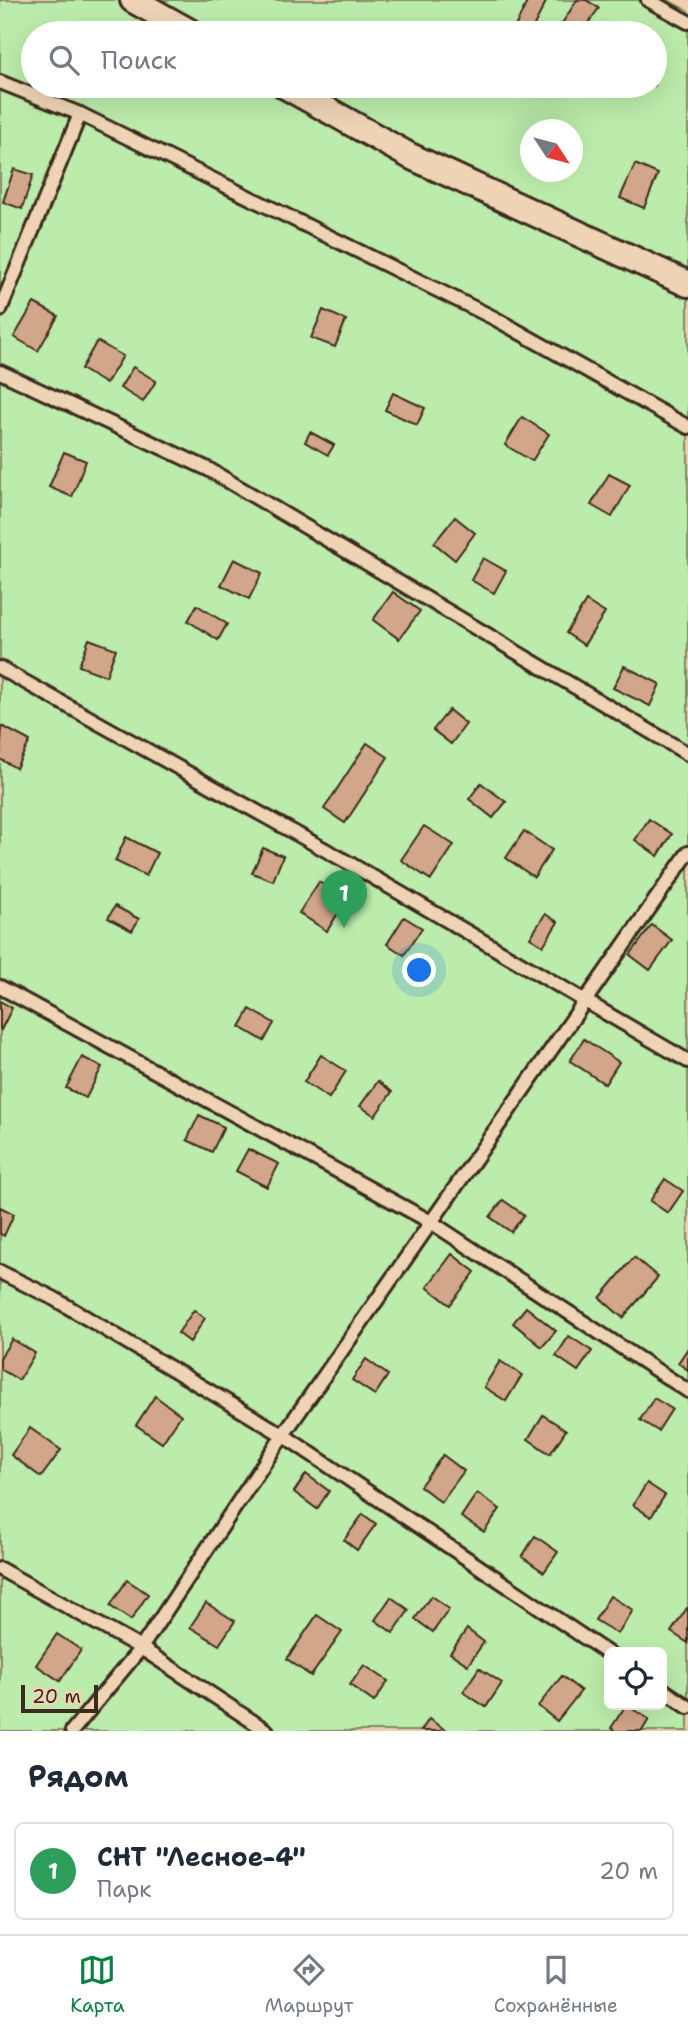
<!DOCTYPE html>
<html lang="ru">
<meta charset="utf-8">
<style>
body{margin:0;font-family:"Shantell Sans",sans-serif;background:#f2f2f3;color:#1f2937}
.controls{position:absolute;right:21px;bottom:21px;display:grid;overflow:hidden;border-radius:10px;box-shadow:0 7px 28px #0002}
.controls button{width:63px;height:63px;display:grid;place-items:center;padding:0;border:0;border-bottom:2px solid #e0e1e3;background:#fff;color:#1f2937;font:35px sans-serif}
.compass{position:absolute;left:520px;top:119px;width:63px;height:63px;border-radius:50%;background:#fff;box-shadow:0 7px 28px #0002;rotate:126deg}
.scale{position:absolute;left:21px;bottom:18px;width:77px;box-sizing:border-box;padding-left:7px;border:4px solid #3b2a1e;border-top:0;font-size:19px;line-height:24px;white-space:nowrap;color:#3b2a1e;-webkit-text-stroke:5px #eed4b5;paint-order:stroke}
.you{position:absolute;left:420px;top:971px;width:24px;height:24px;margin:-18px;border:5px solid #fff;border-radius:50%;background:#1a73e8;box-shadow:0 0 0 10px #1a73e833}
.badge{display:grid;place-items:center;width:46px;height:46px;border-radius:50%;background:#0b8043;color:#fff;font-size:23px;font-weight:700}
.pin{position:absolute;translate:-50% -58px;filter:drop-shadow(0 2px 4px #0008)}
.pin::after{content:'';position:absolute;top:37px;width:24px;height:21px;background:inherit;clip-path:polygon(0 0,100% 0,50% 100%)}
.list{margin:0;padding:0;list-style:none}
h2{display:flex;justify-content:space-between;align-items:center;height:91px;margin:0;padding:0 28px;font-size:30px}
h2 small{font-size:23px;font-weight:400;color:#747a83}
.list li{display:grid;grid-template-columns:46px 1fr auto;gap:21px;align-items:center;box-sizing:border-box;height:98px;margin:0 14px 14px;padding:0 14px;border:2px solid #e0e1e3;border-radius:10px}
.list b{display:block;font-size:26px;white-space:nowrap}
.list p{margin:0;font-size:23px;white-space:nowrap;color:#747a83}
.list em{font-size:23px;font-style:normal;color:#747a83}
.icon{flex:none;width:38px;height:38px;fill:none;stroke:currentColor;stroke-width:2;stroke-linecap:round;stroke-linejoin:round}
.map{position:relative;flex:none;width:688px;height:1731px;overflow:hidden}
.search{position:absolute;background:#fff;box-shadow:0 7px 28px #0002;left:21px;right:21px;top:21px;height:77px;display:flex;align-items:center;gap:18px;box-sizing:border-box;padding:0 24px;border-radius:38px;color:#747a83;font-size:26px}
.sheet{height:203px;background:#fff}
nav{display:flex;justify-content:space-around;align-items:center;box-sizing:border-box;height:98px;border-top:2px solid #e0e1e3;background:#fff;font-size:19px;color:#747a83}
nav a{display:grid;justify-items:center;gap:4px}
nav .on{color:#0b8043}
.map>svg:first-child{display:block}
.garden{fill:#bcecab;stroke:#7c8b64;stroke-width:2;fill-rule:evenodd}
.building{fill:#d2a689;stroke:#3b2a1e;stroke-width:2}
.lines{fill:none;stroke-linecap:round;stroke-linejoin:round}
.service-casing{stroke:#3b2a1e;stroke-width:18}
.minor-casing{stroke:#3b2a1e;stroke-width:30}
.service{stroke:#eed4b5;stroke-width:12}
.minor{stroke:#eed4b5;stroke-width:24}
</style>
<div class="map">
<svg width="688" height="1731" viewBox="0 0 688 1731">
<rect width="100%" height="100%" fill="#edceaf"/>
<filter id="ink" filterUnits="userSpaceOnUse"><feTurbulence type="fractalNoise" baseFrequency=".0143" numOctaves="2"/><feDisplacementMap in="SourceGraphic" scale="14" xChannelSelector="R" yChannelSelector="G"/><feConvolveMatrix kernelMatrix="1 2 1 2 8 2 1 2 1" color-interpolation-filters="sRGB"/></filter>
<g filter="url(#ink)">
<path class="garden" d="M0,0h668l20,11v1720h-688zM33,33h622v53h-622zM530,130h42v42h-42zM609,1652h53v53h-53z"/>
<g class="building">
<path d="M528,0h19l-17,33h-18z"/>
<path d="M577,0h9l13,8 -18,25h-25z"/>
<path d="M614,86h24l-5,9z"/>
<path d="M635,164l23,10 -14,34 -24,-10z"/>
<path d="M14,169l19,6 -11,34 -19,-7z"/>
<path d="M34,303l24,13 -20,35 -24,-14z"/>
<path d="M323,310l23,10 -11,27 -24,-9z"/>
<path d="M97,341l26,15 -17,28 -25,-15z"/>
<path d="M133,367l23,14 -13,21 -23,-14z"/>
<path d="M393,393l32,15 -8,17 -32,-15z"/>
<path d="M522,417l27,17 -17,27 -27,-16z"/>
<path d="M310,432l24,13 -6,10 -23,-13z"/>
<path d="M64,452l22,9 -14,36 -23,-10z"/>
<path d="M609,474l21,11 -18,32 -21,-12z"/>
<path d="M455,517l20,16 -20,27 -21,-17z"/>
<path d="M483,558l23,13 -12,22 -23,-13z"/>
<path d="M234,559l28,14 -13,26 -28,-14z"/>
<path d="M393,592l27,19 -21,28 -26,-19z"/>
<path d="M586,601l19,12 -21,32 -18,-12z"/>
<path d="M197,605l30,19 -9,16 -30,-19z"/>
<path d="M89,639l27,10 -10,27 -27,-10z"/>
<path d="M624,666l36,18 -10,22 -37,-18z"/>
<path d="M449,710l17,14 -15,20 -18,-14z"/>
<path d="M2,726l28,15 -14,27 -16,-9z"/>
<path d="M367,743l21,14 -43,66 -21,-14z"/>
<path d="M481,783l25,19 -13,16 -24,-19z"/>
<path d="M649,819l23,15 -14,22 -23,-16z"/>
<path d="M424,826l30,19 -23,35 -30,-20z"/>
<path d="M524,831l28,19 -18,27 -28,-19z"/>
<path d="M126,837l31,16 -11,23 -31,-15z"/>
<path d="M263,848l20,8 -10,25 -21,-8z"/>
<path d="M319,882l27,18 -19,31 -28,-18z"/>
<path d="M115,906l24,13 -7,12 -24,-13z"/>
<path d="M545,914l13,8 -15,24 -13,-8z"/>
<path d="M404,917l18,11 -18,27 -17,-11z"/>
<path d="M652,925l20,15 -22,30 -20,-15z"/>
<path d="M0,1001l12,7 -11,22 -1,-1z"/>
<path d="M250,1009l24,14 -10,18 -24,-14z"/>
<path d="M584,1039l35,23 -14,22 -35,-23z"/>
<path d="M321,1055l25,16 -17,27 -25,-16z"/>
<path d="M82,1057l20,10 -16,31 -20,-10z"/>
<path d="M378,1081l14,11 -17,24 -15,-10z"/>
<path d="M199,1115l25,12 -12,25 -25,-12z"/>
<path d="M248,1149l31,15 -12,23 -31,-16z"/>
<path d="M665,1179l18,12 -15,22 -18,-12z"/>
<path d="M503,1200l21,15 -13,17 -21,-15z"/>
<path d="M0,1207l14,7 -10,22 -4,-2z"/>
<path d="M452,1254l23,18 -25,33 -23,-18z"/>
<path d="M634,1257l24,20 -35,41 -23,-20z"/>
<path d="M526,1307l30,24 -14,16 -29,-24z"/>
<path d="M194,1310l11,8 -15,24 -12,-9z"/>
<path d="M569,1336l23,15 -14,20 -22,-15z"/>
<path d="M12,1339l23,14 -16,27 -19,-11v-11z"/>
<path d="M688,1348v22l-10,-7z"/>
<path d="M366,1359l22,16 -13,20 -23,-15z"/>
<path d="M500,1361l22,14 -16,26 -22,-14z"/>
<path d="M155,1396l26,19 -19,28 -26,-18z"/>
<path d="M654,1398l18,11 -14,22 -18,-11z"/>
<path d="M543,1415l23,15 -16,24 -22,-15z"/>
<path d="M30,1428l31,22 -20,27 -30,-22z"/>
<path d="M443,1455l21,16 -23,31 -21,-16z"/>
<path d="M306,1474l23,17 -12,18 -23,-17z"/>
<path d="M647,1483l18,12 -14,22 -18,-12z"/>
<path d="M477,1493l23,16 -16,23 -23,-15z"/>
<path d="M363,1514l13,10 -19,26 -13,-10z"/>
<path d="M535,1536l23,16 -14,20 -22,-15z"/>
<path d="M127,1580l21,14 -17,26 -21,-14z"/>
<path d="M431,1596l18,13 -16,23 -18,-13z"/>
<path d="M610,1596l23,14 -15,24 -23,-14z"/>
<path d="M391,1597l18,13 -16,23 -18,-13z"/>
<path d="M206,1603l29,18 -16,24 -29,-18z"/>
<path d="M687,1608l1,1v34l-17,-11z"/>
<path d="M317,1615l25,17 -31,44 -24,-17z"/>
<path d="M467,1629l17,13 -16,23 -18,-12z"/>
<path d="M57,1634l24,16 -21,31 -24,-16z"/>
<path d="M364,1665l24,16 -14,21 -24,-17z"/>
<path d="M479,1668l23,15 -16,24 -23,-15z"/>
<path d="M562,1676l19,15 -24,30 -19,-15z"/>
<path d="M626,1705l23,14 -7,12h-27l-4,-3z"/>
<path d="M429,1719l18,12h-26z"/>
</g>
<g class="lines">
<defs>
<g id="service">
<path d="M648,0l40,22"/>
<path d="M0,82l80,32 414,204 194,109"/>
<path d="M0,310l80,-196"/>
<path d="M0,372l208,97 480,285"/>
<path d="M0,668l347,194 341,199"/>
<path d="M0,987l431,235 257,169"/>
<path d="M0,1272l53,26 230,137 326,219"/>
<path d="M0,1569l141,79 126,83"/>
<path d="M662,1689l26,18"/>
<path d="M72,1731l69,-83 142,-213 405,-582"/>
</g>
<g id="minor">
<path d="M133,0l59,33"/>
<path d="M285,86l125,70 278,128"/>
</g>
</defs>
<use href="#service" class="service-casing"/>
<use href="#minor" class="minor-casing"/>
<use href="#service" class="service"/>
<use href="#minor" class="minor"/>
</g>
</g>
</svg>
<div class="controls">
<button><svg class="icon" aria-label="locate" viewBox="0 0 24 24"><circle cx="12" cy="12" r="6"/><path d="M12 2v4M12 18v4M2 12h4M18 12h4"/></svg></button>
</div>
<svg class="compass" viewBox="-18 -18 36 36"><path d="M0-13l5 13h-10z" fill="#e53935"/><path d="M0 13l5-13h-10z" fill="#747a83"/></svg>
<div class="scale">20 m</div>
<div class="you"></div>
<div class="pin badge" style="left:344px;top:928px;background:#2e9e5b">1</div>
<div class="search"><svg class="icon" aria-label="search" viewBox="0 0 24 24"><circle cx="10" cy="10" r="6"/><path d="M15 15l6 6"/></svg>Поиск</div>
</div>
<section class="sheet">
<h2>Рядом<small></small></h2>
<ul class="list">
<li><span class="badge" style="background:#2e9e5b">1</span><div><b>СНТ &quot;Лесное-4&quot;</b><p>Парк</p></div><em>20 m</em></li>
</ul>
</section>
<nav>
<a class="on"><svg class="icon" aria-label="map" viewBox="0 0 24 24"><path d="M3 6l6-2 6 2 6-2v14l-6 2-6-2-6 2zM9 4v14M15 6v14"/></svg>Карта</a>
<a><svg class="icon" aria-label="directions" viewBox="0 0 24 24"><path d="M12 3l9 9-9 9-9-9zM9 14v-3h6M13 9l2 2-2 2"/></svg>Маршрут</a>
<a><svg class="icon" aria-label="saved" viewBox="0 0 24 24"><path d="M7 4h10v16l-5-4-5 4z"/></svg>Сохранённые</a>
</nav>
